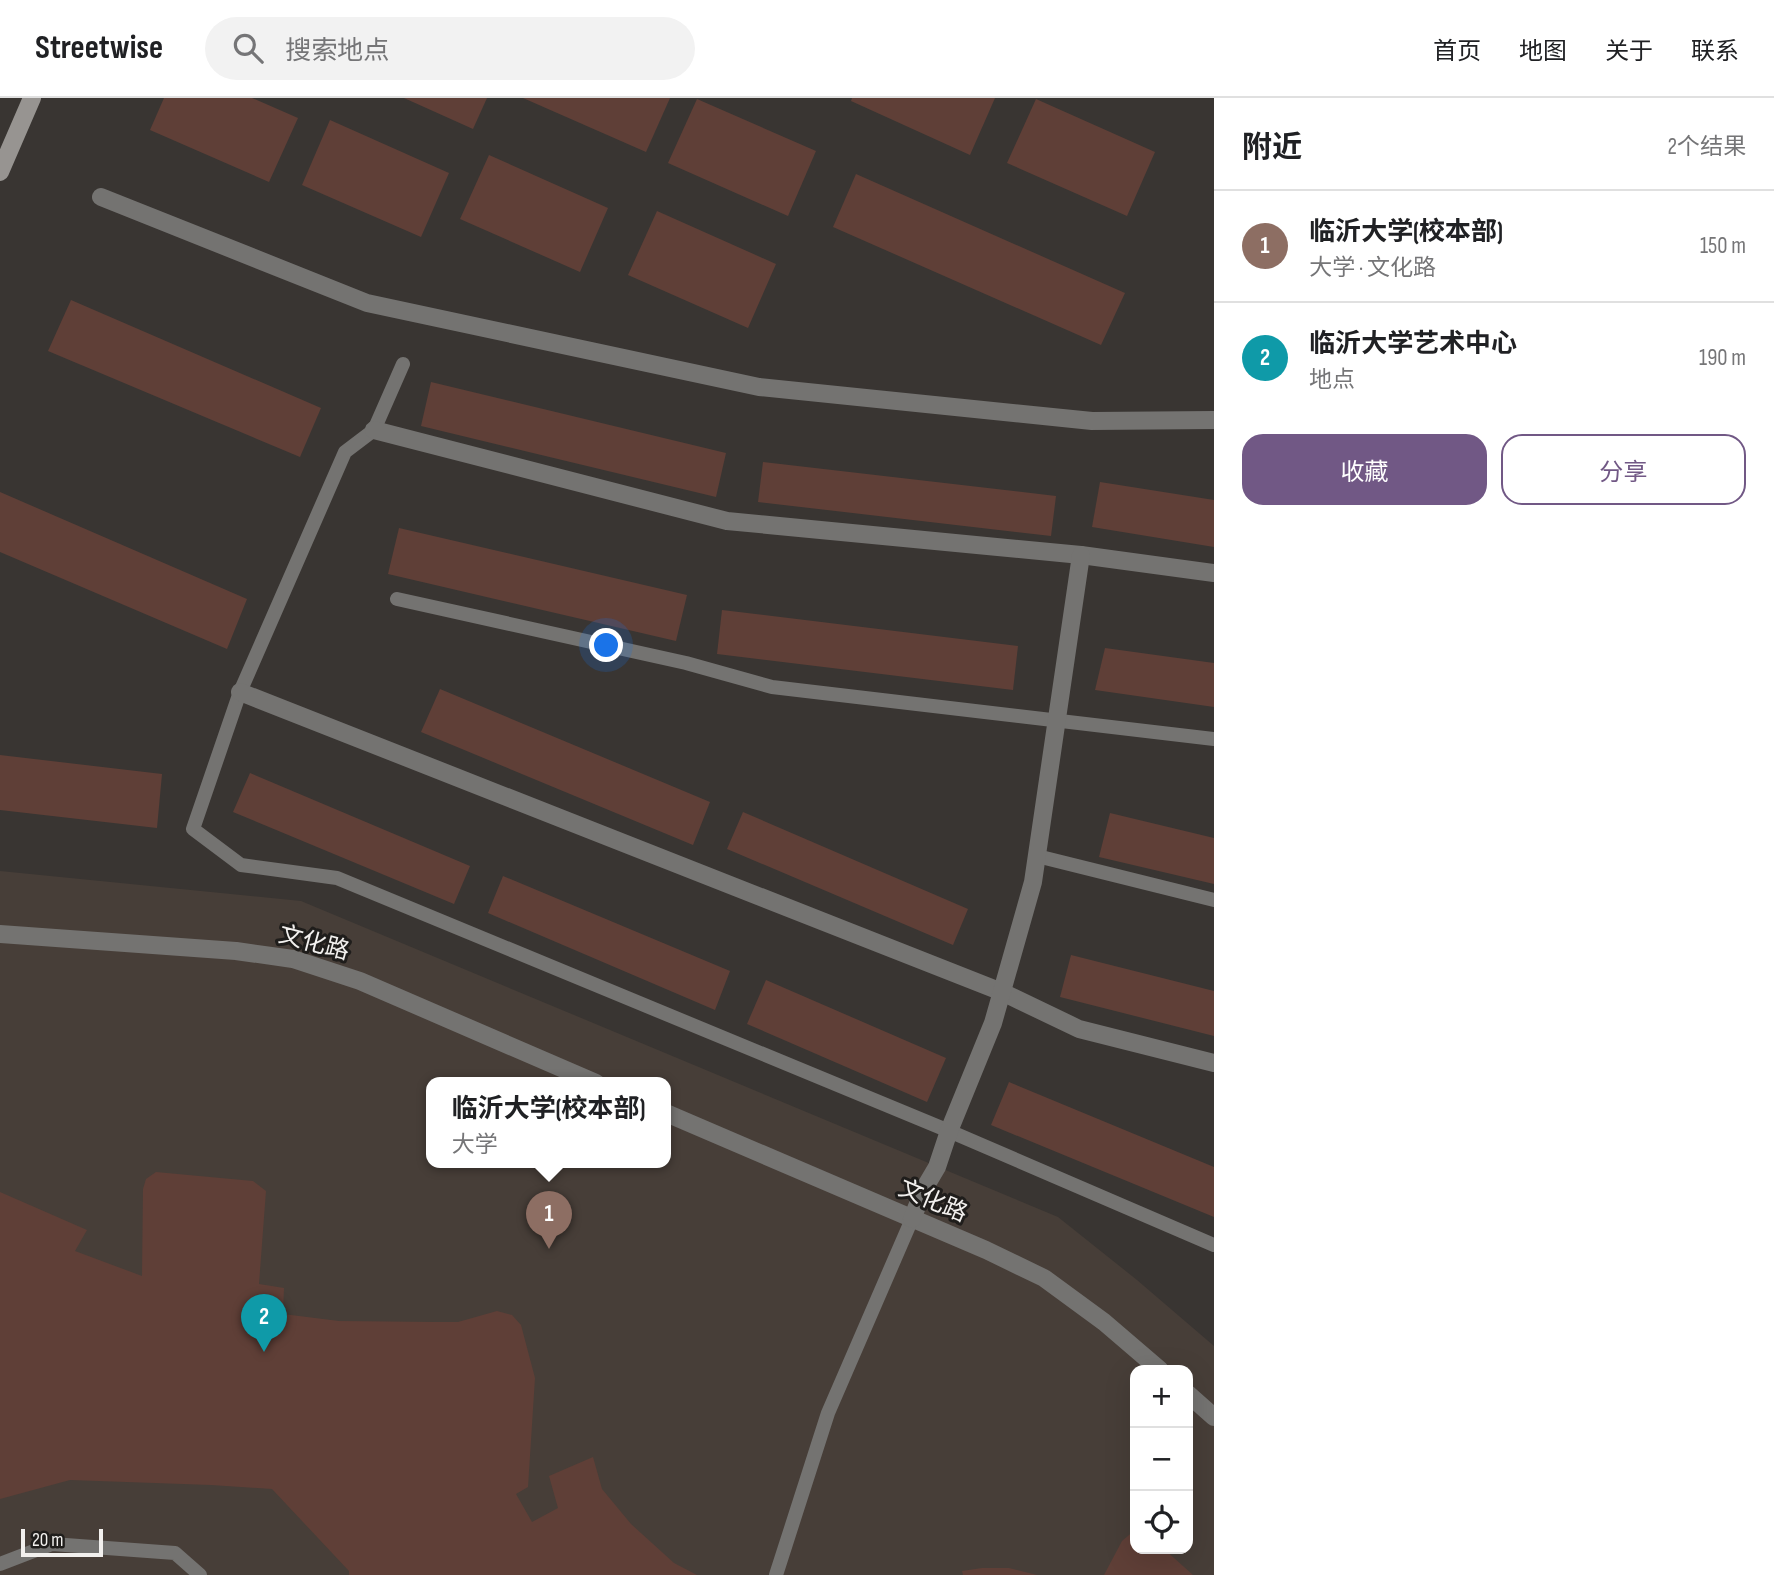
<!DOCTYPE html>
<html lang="zh">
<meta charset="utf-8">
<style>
body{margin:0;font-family:"Sofia Sans Condensed","Noto Sans SC",sans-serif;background:#f2f2f2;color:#202124}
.controls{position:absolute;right:21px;bottom:21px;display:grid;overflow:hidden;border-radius:14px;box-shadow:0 7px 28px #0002}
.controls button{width:63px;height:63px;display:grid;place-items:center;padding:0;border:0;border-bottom:2px solid #e0e0e0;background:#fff;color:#202124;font:35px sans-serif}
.scale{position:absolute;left:21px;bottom:18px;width:82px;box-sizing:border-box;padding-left:7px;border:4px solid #f2f0ee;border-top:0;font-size:19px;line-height:24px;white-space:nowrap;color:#f2f0ee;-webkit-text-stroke:5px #1f1d1b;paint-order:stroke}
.you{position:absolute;left:607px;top:548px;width:24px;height:24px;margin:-18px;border:5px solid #fff;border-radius:50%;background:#1a73e8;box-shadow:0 0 0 10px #1a73e833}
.badge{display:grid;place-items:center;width:46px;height:46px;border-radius:50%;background:#715885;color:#fff;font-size:23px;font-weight:700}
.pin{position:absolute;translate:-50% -58px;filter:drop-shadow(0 2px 4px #0008)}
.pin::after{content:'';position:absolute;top:37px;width:24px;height:21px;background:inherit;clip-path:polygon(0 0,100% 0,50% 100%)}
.popup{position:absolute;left:426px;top:979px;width:245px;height:91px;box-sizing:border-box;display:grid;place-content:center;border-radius:14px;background:#fff;filter:drop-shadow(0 2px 5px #0005);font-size:23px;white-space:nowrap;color:#757577}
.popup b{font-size:26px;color:#202124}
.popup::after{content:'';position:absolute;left:50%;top:100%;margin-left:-14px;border:14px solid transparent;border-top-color:#fff}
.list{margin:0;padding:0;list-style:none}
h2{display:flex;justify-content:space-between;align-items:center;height:91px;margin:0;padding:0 28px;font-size:30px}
h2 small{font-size:23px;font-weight:400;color:#757577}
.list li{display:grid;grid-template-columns:46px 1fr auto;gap:21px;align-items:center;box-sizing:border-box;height:112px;padding:0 28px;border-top:2px solid #e0e0e0}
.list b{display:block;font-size:26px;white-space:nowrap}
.list p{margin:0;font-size:23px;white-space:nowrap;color:#757577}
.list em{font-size:23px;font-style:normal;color:#757577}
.actions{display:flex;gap:14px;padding:21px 28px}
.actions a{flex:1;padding:16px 0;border:2px solid #715885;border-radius:21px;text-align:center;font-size:24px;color:#715885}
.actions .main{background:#715885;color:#fff}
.icon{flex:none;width:38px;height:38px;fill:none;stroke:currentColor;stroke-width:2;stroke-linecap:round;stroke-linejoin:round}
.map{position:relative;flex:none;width:1214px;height:1477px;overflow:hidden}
header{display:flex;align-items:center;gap:42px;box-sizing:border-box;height:98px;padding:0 35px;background:#fff;border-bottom:2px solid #e0e0e0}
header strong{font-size:33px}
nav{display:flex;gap:38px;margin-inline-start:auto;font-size:24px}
.search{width:490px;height:63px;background:#f2f2f2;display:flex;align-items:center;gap:18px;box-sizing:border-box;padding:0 24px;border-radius:38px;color:#757577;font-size:26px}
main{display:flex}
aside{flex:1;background:#fff}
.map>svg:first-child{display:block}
.built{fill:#473e38;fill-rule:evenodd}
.building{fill:#5f3f37}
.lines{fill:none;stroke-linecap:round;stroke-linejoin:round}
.lane{stroke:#747371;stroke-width:14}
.street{stroke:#747371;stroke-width:18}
.secondary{stroke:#979491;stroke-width:18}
.labels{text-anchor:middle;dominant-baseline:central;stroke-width:6;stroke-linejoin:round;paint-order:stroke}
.street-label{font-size:24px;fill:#f2f0ee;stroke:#1f1d1b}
</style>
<header>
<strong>Streetwise</strong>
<div class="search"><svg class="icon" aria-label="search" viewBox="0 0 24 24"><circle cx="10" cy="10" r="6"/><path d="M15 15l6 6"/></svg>搜索地点</div>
<nav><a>首页</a><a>地图</a><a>关于</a><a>联系</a></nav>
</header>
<main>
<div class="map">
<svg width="1214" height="1477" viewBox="0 0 1214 1477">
<rect width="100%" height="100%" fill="#393532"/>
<path class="built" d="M0,773l301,30 757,316 79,63 77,66v229h-1214zM432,985h234v80h-234zM1135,1272h53v179h-53z"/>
<g class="building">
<path d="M164,0h88l46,20 -29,64 -119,-52z"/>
<path d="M404,0h83l-14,31z"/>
<path d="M523,0h147l-24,54z"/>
<path d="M852,0h143l-25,57 -119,-54z"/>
<path d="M697,1l119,52 -28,65 -120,-53z"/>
<path d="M1036,1l119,53 -28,64 -120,-53z"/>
<path d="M330,22l119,53 -28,64 -119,-52z"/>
<path d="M489,57l119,53 -28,64 -120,-53z"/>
<path d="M856,76l269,119 -24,52 -268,-118z"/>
<path d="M657,113l119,53 -28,64 -120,-53z"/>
<path d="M71,202l250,108 -21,49 -252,-106z"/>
<path d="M431,284l295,71 -10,44 -295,-71z"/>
<path d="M763,364l293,34 -5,40 -293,-34z"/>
<path d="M1100,384l114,18v47l-122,-20z"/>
<path d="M0,394l247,107 -20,50 -227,-97z"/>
<path d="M399,430l288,67 -11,46 -288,-67z"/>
<path d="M722,512l296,36 -5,44 -296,-36z"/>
<path d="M1105,550l109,15v44l-119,-17z"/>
<path d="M440,591l270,113 -17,43 -272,-113z"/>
<path d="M0,657l162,19 -5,54 -157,-18z"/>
<path d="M250,675l220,93 -16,38 -221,-92z"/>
<path d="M743,714l225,97 -15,36 -226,-96z"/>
<path d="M1110,715l104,25v46l-115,-27z"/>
<path d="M503,778l227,95 -15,39 -227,-97z"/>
<path d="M1071,857l143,36v45l-154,-39z"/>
<path d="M766,882l180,78 -19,44 -180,-78z"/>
<path d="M1009,984l205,85v50l-223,-92z"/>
<path d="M156,1074l97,9 13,10 -7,93 25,4 -1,26 56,7 96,1h23l39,-11 15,4 9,10 14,53 -7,109 -12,7 16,28 26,-14 -9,-32 44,-19 9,32 29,35 43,39 23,12h-348v-4l-77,-82 -61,-4 -141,-5 -70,19v-307l87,38 -12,21 67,25 1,-87 3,-10z"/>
<path d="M1135,1432v19h29l29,26h-89l18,-34z"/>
<path d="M982,1470h27l28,7h-74l-1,-4z"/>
</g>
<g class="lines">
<g class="lane">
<path d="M403,266l-29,66 -29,22 -105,240 -47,137 48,36 96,13 612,253 265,114"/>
<path d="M397,501l289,64 86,24 442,52"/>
<path d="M1037,758l177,44"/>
<path d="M0,1466l52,-20 123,9 25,22"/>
<path d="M776,1477l52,-162 84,-194"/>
</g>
<g class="street">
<path d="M101,99l266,106 392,84 333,34 122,-1"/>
<path d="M374,332l353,91 354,34 133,18"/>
<path d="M240,594l762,300 77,37 135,34"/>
<path d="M0,836l236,17 57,8 67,22 236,102"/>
<path d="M666,1015l320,137 58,28 60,44 56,48"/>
<path d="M912,1121l12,-30 13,-22 12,-36 44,-108 40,-141 48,-327"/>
<path d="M1188,1296l26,23"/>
</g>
<path class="secondary" d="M0,74l32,-74"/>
</g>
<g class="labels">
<g class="street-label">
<text transform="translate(314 845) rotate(15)">文化路</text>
<text transform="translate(933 1103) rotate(23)">文化路</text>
</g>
</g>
</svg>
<div class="controls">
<button>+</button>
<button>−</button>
<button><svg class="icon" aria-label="locate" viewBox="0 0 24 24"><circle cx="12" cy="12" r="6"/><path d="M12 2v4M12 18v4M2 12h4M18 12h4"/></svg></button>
</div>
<div class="scale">20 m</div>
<div class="you"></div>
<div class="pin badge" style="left:549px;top:1151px;background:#8d6e63">1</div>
<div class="popup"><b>临沂大学(校本部)</b>大学</div>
<div class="pin badge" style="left:264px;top:1254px;background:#0f9aa8">2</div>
</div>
<aside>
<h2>附近<small>2个结果</small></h2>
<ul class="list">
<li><span class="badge" style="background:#8d6e63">1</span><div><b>临沂大学(校本部)</b><p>大学 · 文化路</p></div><em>150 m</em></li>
<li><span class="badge" style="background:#0f9aa8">2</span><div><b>临沂大学艺术中心</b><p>地点</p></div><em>190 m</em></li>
</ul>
<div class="actions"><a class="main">收藏</a><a>分享</a></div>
</aside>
</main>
